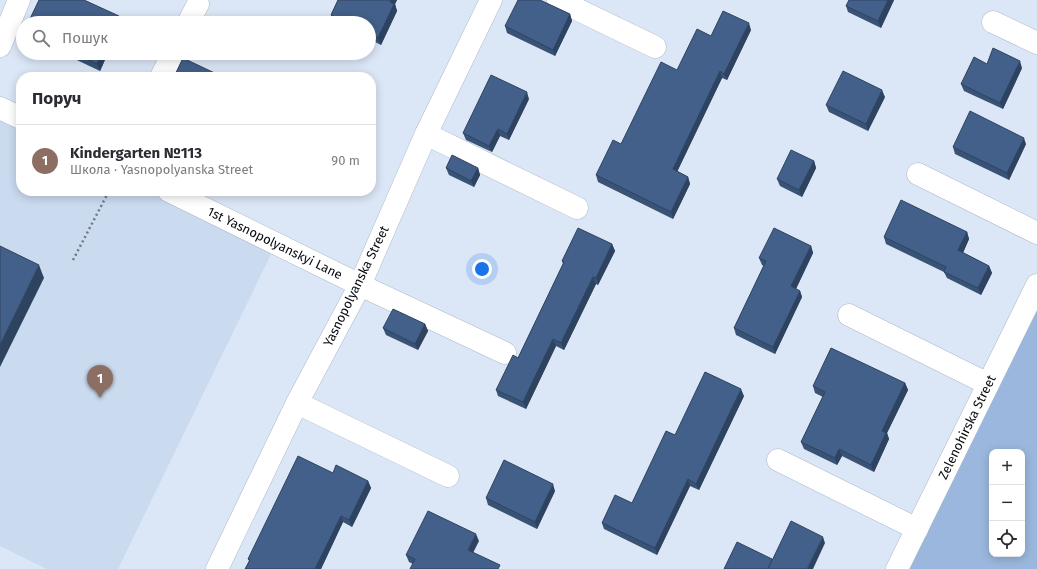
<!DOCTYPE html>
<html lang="uk">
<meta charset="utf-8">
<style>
body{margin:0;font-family:"Fira Sans",sans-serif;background:#f7f7f7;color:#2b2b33}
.controls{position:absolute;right:12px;bottom:12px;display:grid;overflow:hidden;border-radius:8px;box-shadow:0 2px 10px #0003}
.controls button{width:36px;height:36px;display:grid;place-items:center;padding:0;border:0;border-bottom:1px solid #e1e1e2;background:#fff;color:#2b2b33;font:20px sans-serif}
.you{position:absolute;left:482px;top:269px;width:14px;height:14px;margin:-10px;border:3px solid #fff;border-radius:50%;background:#1a73e8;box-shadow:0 0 0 6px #1a73e833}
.badge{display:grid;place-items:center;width:26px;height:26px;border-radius:50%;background:#db2777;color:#fff;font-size:13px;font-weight:700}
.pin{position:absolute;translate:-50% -33px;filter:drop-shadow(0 1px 2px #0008)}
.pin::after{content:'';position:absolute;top:21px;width:14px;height:12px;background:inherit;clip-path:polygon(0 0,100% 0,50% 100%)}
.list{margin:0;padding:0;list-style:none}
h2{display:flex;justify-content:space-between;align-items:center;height:52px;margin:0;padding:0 16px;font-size:17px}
h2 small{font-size:13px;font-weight:400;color:#7c7c81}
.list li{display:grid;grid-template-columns:26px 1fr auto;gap:12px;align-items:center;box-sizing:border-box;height:72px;padding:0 16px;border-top:1px solid #e1e1e2}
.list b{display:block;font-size:15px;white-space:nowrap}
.list p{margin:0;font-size:13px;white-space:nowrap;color:#7c7c81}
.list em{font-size:13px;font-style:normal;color:#7c7c81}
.icon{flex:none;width:22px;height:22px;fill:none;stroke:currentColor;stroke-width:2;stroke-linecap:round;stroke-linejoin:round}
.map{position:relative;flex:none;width:1037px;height:569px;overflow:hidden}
.search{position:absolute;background:#fff;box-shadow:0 2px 10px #0003;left:16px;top:16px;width:360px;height:44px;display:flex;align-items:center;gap:10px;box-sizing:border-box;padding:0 14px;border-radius:22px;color:#7c7c81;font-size:15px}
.panel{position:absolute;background:#fff;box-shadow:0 2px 10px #0003;left:16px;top:72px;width:360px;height:124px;border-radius:16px}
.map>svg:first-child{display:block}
.built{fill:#cadaef}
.green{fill:#9bb7dd;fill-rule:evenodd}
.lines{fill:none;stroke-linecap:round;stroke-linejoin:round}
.minor-casing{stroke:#afbac9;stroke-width:23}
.path{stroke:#707782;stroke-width:2.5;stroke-dasharray:2 3;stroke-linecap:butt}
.minor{stroke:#fff;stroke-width:22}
.wall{fill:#395376}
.shaded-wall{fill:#2e4360}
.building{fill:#426089;stroke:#2e4360}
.labels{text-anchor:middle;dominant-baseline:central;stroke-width:4;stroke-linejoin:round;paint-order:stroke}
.street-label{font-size:13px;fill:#080c11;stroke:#fff}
</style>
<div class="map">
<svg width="1037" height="569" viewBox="0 0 1037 569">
<rect width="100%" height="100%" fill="#dbe6f6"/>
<path class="built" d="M0,119l21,10v62h128l53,28 71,31 -155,319h-71l-47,-23z"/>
<path class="green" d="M1037,285v284h-140zM992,452h30v102h-30z"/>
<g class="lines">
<defs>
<g id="minor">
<path d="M558,0l97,47"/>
<path d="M993,22l44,21"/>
<path d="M188,23l10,-19"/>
<path d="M0,46l19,-46"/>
<path d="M161,77l12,-24"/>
<path d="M0,108l21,10"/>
<path d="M426,134l151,74"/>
<path d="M918,174l119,59"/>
<path d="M169,191l191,94 145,68"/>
<path d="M849,315l139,69"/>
<path d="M297,403l151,73"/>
<path d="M778,460l139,69"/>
<path d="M217,569l80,-166 63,-118 66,-151 65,-134"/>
<path d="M897,569l140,-284"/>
</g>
</defs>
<use href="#minor" class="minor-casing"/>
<path class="path" d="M73,260l36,-69"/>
<use href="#minor" class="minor"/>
</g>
<g class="wall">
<path d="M338,0h59l-2,4 2,7 -16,34 -12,-6v-16h-34l-2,-1 -2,-7z"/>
<path d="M849,0h45l-13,28 -33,-16 -2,-6z"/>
<path d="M570,14l2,7 -17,35 -48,-23 -2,-7z"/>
<path d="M751,30l-24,50 -5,-2 -45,94 11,5 2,7 -17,35 -75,-37 -2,-7 25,-31 56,-74 34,-34z"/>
<path d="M62,53h46l-8,18z"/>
<path d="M987,64l35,4 -19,41 -39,-18 -3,-7z"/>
<path d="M885,97l-17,34 -39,-19 -3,-7z"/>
<path d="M529,99l-20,41 -9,-4 -8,16 -26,-12 -3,-7z"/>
<path d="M1026,144l-17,36 -54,-26 -2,-7z"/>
<path d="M814,161l2,7 -14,29 -22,-11 -3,-7z"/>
<path d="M446,168h32l2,7 -6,12 -25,-12z"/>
<path d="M967,232l2,7 -6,14 26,13 3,7 -11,22 -34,-17 -3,-6 -58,-28 -2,-7z"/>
<path d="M612,244l3,7 -17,34 -2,-1 -32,66 -8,-4 -30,63 -28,-13 -2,-6 22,-32 45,-94 -1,-3z"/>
<path d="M811,246l2,7 -17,36 4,2 2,6 -27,57 -39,-19 -2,-7 30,-62 -2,-1 -3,-7z"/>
<path d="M425,324l3,7 -10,19 -32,-15 -3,-7z"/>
<path d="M905,383l3,7 -21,43 2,6 -15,33 -32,-16 -5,9 -33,-16 -3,-7 22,-45 -8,-4 -2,-7z"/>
<path d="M744,396l-45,94 -9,-4 -33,69 -53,-26 -2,-6 30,-20 43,-68z"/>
<path d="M333,473l35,8 3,7 -19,39 -9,-5 -22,47h-76l4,-8 -1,-2z"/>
<path d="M555,491l-18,38 -49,-24 -2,-7z"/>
<path d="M479,541l-66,23 -4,-2 -3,-7z"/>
</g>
<g class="shaded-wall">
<path d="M391,0h6l-2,4 2,7 -16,34 -3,-7z"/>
<path d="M888,0h6l-13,28 -3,-7z"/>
<path d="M570,14l2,7 -17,35 -2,-6z"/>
<path d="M119,16l3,7h-6z"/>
<path d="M749,23l2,7 -24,50 -3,-6z"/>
<path d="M102,53h6l-8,18 -3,-7z"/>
<path d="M1020,61l2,7 -19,41 -3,-6z"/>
<path d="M720,71l2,7 -47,98 -2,-7z"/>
<path d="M882,90l3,7 -17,34 -2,-7z"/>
<path d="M527,92l2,7 -20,41 -2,-6z"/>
<path d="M498,129l2,7 -8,16 -3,-6z"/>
<path d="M1024,138l2,6 -17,36 -2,-7z"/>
<path d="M814,161l2,7 -14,29 -3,-7z"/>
<path d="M478,168l2,7 -6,12 -3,-6z"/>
<path d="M688,177l2,7 -17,35 -2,-7z"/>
<path d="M967,232l2,7 -8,18 -3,-7z"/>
<path d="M612,244l3,7 -17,34 -2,-7z"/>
<path d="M811,246l2,7 -19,40 -3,-7z"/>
<path d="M39,265l5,13 -44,89v-22z"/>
<path d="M989,266l3,7 -11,22 -3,-7z"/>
<path d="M593,277l3,7 -32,66 -3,-7z"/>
<path d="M800,291l2,6 -27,57 -2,-7z"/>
<path d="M425,324l3,7 -10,19 -3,-6z"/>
<path d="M553,339l3,7 -30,63 -3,-7z"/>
<path d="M905,383l3,7 -21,43 2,6 -15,33 -3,-7 11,-34z"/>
<path d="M741,389l3,7 -45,94 -3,-6z"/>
<path d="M839,449l3,7 -5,9 -2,-7z"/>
<path d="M688,479l2,7 -33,69 -2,-7z"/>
<path d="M368,481l3,7 -19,39 -3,-7z"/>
<path d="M553,484l2,7 -18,38 -2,-7z"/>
<path d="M341,516l2,6 -22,47h-6z"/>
<path d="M476,534l3,7 -8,16 -3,-7z"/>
<path d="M823,537l2,6 -12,26h-6z"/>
</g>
<g class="building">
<path d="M39,0h45l35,16 -3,7h-88z"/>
<path d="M338,0h53l-1,2 4,2 -16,34 -9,-5v-10h-22l-16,-8z"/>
<path d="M518,0h22l30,14 -17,36 -48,-24z"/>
<path d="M849,0h39l-10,21 -32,-15z"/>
<path d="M723,11l26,12 -25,51 -4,-3 -47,98 15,8 -17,35 -75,-37 17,-35 8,4 40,-82 16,8 20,-41 14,7z"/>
<path d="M993,48l27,13 -20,42 -39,-19 13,-27 13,7z"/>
<path d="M74,53h28l-5,11z"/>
<path d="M183,58l40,19h-49z"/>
<path d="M843,71l39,19 -16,34 -40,-19z"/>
<path d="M491,75l36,17 -20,42 -9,-5 -9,17 -26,-13z"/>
<path d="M970,111l54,27 -17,35 -54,-26z"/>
<path d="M791,150l23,11 -15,29 -22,-11z"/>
<path d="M452,155l26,13 -7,13 -25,-13z"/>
<path d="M901,200l66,32 -9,18 31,16 -11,22 -34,-16 2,-5 -62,-30z"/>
<path d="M578,228l34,16 -16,34 -3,-1 -32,66 -8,-4 -30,63 -27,-12 17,-35 5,3 46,-96 -2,-1z"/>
<path d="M774,228l37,18 -20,40 9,5 -27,56 -39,-19 32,-67 -7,-3z"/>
<path d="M0,246l39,19 -39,80z"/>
<path d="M393,309l32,15 -10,20 -32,-16z"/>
<path d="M831,348l74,35 -23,48 4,2 -15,32 -32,-16 -4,9 -34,-16 24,-50 -12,-6z"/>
<path d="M705,372l36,17 -45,95 -8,-5 -33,69 -53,-25 13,-28 17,8 34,-72 9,4z"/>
<path d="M298,456l35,17 3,-8 32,16 -19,39 -8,-4 -26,53h-70l5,-9 -2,-1z"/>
<path d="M504,460l49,24 -18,38 -49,-24z"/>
<path d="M428,511l48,23 -8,16 32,15 -2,4h-88l5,-10 -9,-4z"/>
<path d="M791,521l32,16 -16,32h-39z"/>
<path d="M737,542l35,17 -4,10h-44z"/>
</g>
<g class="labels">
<g class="street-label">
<text transform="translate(275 243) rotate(26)">1st Yasnopolyanskyi Lane</text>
<text transform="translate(356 286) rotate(-64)">Yasnopolyanska Street</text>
<text transform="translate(967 427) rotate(-64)">Zelenohirska Street</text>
</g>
</g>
</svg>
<div class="controls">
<button>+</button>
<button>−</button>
<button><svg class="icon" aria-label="locate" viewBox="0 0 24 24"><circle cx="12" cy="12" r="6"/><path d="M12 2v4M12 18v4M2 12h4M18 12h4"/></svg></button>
</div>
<div class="you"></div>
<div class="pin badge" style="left:100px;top:398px;background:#8d6e63">1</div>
<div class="search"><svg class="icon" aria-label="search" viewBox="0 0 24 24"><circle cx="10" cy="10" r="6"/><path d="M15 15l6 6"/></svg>Пошук</div>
<section class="panel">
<h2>Поруч<small></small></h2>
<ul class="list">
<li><span class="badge" style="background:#8d6e63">1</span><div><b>Kindergarten №113</b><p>Школа · Yasnopolyanska Street</p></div><em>90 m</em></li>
</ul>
</section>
</div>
